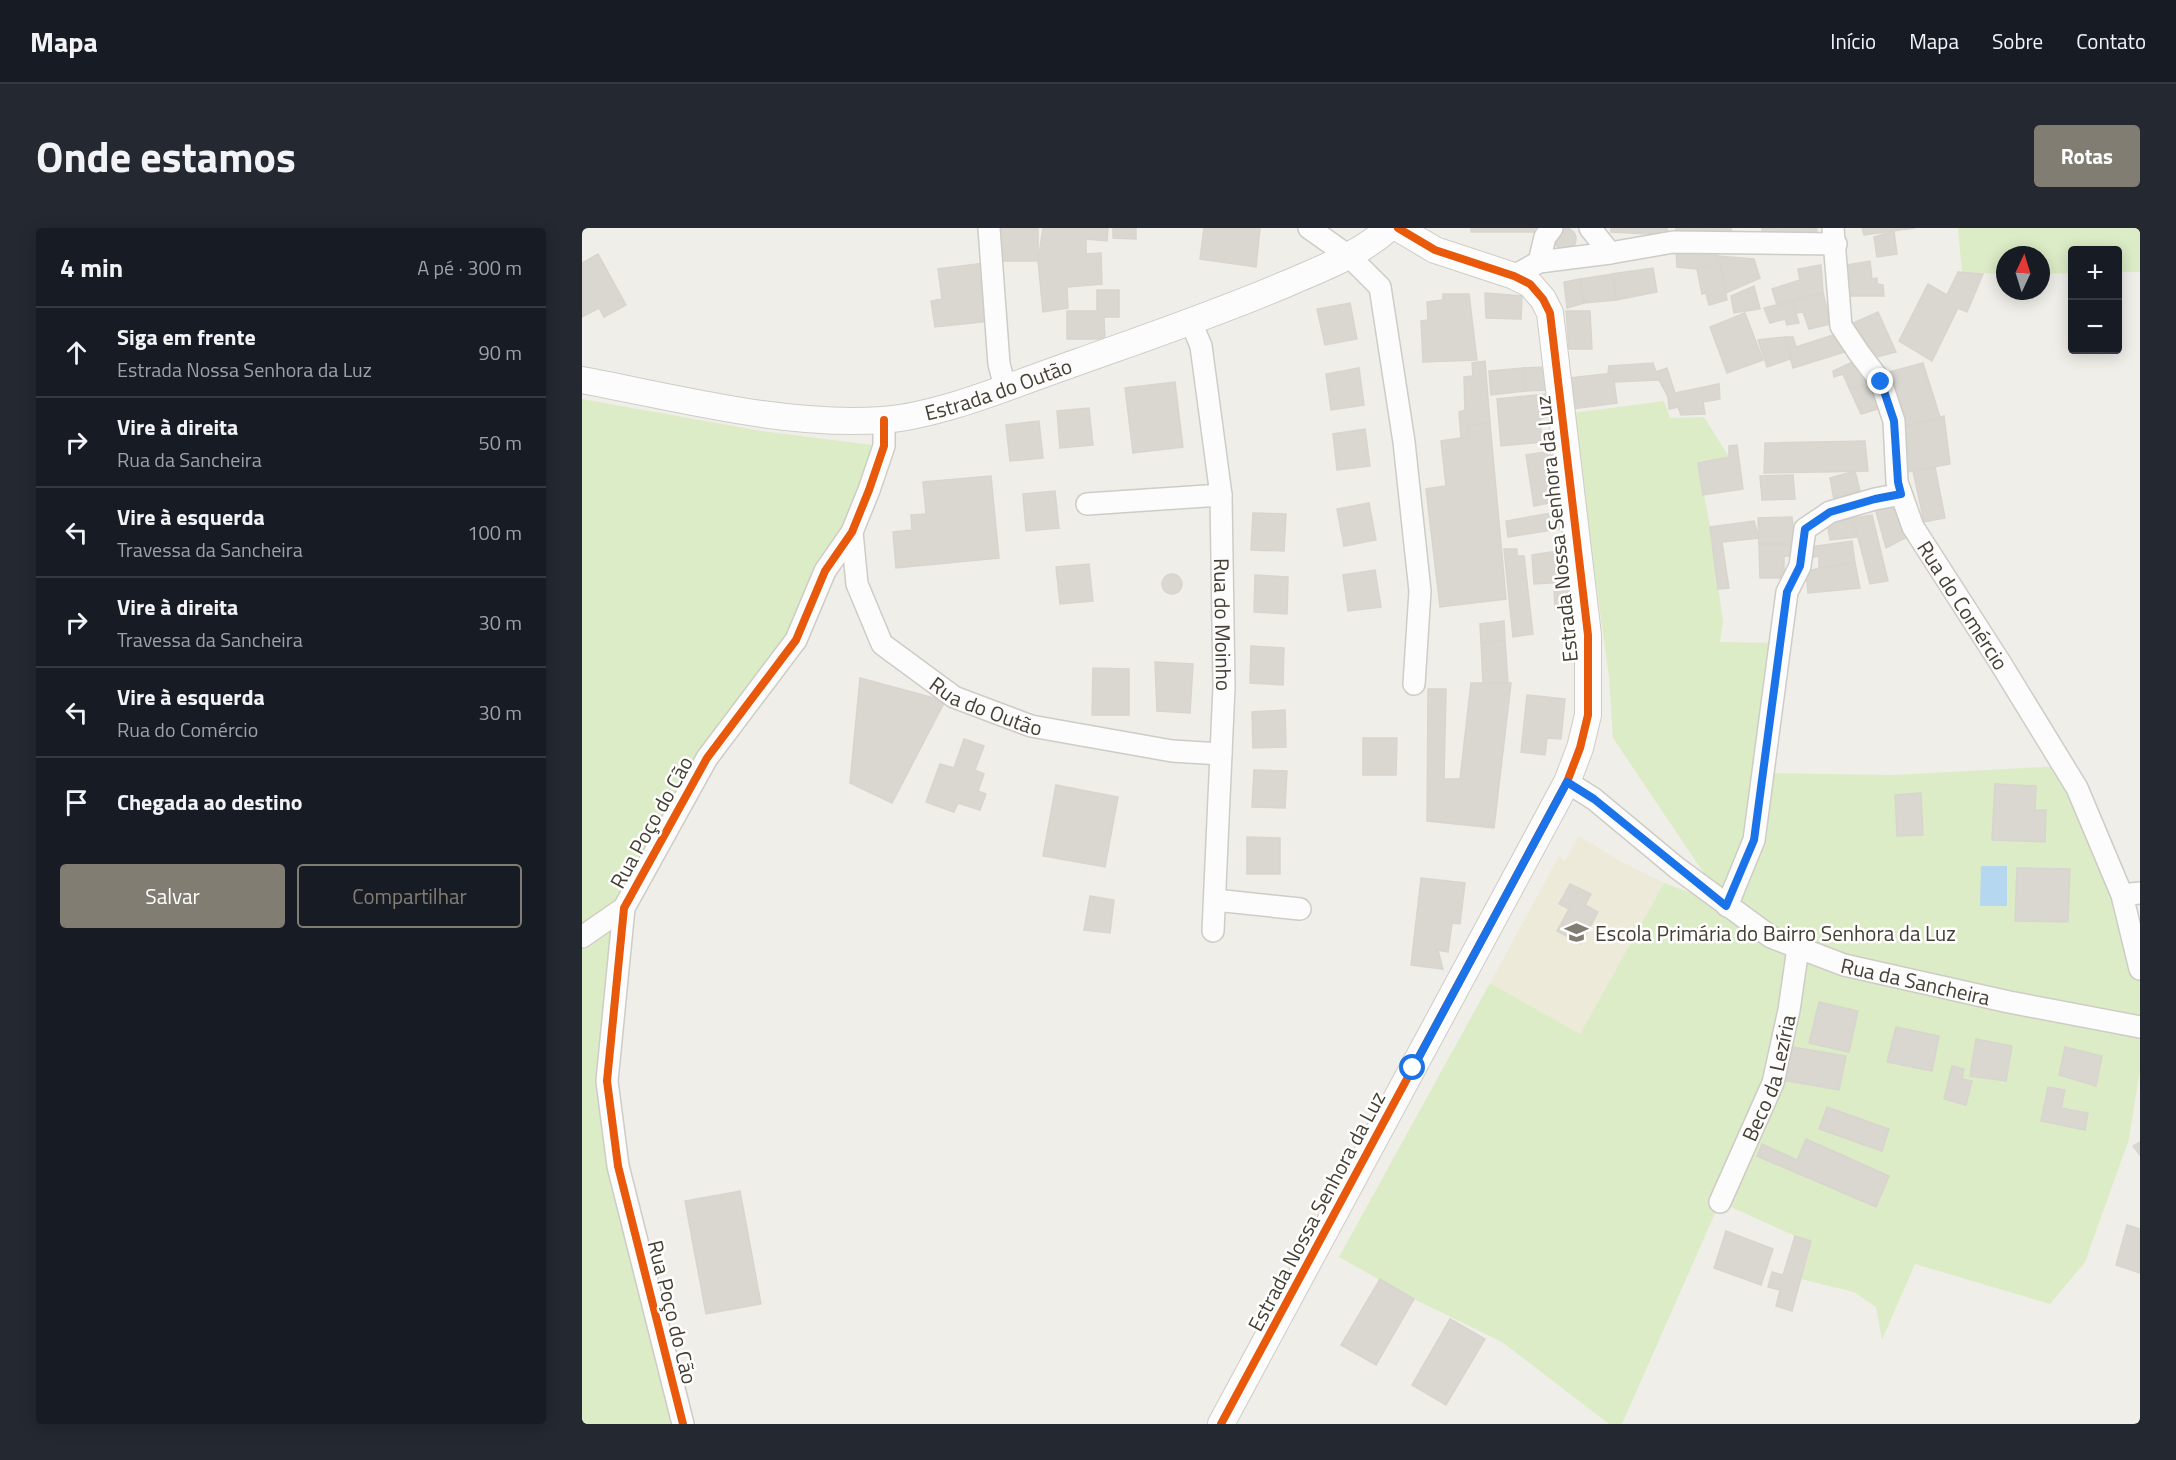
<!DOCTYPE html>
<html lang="pt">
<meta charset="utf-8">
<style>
body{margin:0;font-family:"Titillium Web",sans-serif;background:#242831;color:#f1f3f6}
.controls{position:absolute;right:18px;top:18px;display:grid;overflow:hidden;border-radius:6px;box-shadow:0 3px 15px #0003}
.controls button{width:54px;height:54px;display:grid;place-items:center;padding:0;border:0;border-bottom:2px solid #363941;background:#171b24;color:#f1f3f6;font:30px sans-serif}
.compass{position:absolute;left:1414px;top:18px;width:54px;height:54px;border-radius:50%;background:#171b24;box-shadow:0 3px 15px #0003;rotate:4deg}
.stop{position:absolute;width:18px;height:18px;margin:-14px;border:4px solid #1a73e8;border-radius:50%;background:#fff}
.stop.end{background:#1a73e8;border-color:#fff;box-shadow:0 2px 6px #0008}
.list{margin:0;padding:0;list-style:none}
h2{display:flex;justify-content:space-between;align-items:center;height:78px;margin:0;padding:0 24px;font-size:26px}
h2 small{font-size:20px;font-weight:400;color:#9ea1a6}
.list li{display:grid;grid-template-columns:39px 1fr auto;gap:18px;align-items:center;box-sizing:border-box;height:90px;padding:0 24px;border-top:2px solid #363941}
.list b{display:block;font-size:22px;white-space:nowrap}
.list p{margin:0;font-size:20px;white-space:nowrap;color:#9ea1a6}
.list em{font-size:20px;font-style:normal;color:#9ea1a6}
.actions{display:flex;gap:12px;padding:18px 24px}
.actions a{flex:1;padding:14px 0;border:2px solid #827d73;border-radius:6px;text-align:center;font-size:21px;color:#827d73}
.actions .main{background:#827d73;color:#fff}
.icon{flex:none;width:33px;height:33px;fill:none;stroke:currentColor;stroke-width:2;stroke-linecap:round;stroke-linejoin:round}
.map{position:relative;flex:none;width:1558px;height:1196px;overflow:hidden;border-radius:6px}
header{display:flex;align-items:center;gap:36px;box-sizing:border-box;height:84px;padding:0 30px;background:#171b24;border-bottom:2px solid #363941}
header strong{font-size:28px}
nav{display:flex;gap:33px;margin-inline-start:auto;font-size:21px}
.intro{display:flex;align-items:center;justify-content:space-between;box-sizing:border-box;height:144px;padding:0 36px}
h1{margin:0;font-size:42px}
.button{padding:15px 27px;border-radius:6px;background:#827d73;color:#fff;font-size:21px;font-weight:700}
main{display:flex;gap:36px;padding:0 36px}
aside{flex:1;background:#171b24;border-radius:6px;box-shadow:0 3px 15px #0003}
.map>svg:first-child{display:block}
.education{fill:#eeeada}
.green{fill:#dcecc6;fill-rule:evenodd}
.water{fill:#b6d7f0}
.building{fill:#d9d7d0;stroke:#d8d5ce;stroke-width:1.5}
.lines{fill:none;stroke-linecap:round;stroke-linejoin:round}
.minor-casing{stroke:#ceccc6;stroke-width:24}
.tertiary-casing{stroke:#ceccc6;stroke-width:28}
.minor{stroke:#fdfcfc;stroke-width:21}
.tertiary{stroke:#fdfcfc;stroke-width:26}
.cycleway-casing{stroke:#fff;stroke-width:11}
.cycleway{stroke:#e8590c;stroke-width:8}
.route{stroke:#1a73e8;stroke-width:8}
.labels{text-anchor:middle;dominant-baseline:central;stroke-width:5;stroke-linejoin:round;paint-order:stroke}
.street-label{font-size:21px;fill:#464034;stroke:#fff}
.poi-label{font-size:21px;fill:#464034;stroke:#fff;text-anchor:start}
</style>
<header>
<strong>Mapa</strong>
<nav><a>Início</a><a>Mapa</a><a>Sobre</a><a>Contato</a></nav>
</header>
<div class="intro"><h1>Onde estamos</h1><a class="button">Rotas</a></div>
<main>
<aside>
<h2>4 min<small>A pé · 300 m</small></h2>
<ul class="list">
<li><svg class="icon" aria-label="ahead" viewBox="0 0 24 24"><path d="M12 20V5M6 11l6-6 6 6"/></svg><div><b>Siga em frente</b><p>Estrada Nossa Senhora da Luz</p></div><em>90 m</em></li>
<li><svg class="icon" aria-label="right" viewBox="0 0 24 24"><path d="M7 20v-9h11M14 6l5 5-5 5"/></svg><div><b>Vire à direita</b><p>Rua da Sancheira</p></div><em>50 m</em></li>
<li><svg class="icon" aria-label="left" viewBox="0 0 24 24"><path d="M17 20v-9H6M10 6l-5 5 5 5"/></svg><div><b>Vire à esquerda</b><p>Travessa da Sancheira</p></div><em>100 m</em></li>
<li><svg class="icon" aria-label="right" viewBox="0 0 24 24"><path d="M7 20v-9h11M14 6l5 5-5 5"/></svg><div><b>Vire à direita</b><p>Travessa da Sancheira</p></div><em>30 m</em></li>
<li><svg class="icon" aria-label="left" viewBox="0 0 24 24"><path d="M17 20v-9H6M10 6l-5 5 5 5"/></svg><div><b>Vire à esquerda</b><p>Rua do Comércio</p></div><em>30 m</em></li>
<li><svg class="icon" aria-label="arrive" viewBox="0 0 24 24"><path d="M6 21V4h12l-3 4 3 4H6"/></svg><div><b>Chegada ao destino</b></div></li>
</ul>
<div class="actions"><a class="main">Salvar</a><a>Compartilhar</a></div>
</aside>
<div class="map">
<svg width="1558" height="1196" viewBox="0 0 1558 1196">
<rect width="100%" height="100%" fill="#f0eee8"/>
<path class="education" d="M997,608l41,25 44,22 -84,151 -90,-51 69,-127 6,5z"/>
<g class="green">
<path d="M1376,0h182v44h-22v-22h-46v23l-31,1v-19h-36v19l-43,-2z"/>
<path d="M0,171l173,31 125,16 -84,194 -89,118 -83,150 -17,173 76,343h-101z"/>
<path d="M1082,173l6,17 34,-1 25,40 -31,6 12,64 13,95 -3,20 61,1 -17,130 130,2 169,-9 77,203v100l-11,70 -44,123 -35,42 -135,-40 -33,76 -6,-33 -22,-15 -53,-13 10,-38 -16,-5 -75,-34 -98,222h-13l-107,-82 -88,-43 -75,-42 151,-274 90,51 84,-151 62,23 -113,-168 -4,-61 -36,-264zM1339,566l2,41 -26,1 -2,-41zM1246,879l61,22 -7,22 -63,-22zM1225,912l82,35 -13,32 -119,-52 5,-11 35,16z"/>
</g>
<path class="water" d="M1399,638h26v40h-27z"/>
<g class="building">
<path d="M412,0h44v33h-40z"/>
<path d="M461,0h65l-1,13 -21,-2v15l15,-1 1,31 -35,3 1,21 -25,4 -5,-51z"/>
<path d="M531,0h23v11l-23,-1z"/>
<path d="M622,0h56l-4,39 -56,-8z"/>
<path d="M889,0h64l-1,4h-63z"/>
<path d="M1029,0h56l1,7 -57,-3z"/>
<rect x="1094" y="0" width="31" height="6"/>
<path d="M1125,0h24l1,7 -25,-1z"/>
<path d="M1180,0h55l-1,9h-54z"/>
<path d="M1280,0h53l-51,7z"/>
<circle cx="983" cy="11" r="11"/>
<path d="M1312,3l3,23 -20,3 -3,-20z"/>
<path d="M1126,22l10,6 2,6 -23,7 -20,-2 -1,-16z"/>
<path d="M16,26l28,51 -22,12 -5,-9 -17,9v-54z"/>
<path d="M1136,28l36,3 6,19 -34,15z"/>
<path d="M1288,33l2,18 5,-1v6l6,1 1,11h-35l-3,-31z"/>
<path d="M1138,34l7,38 -18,5 -3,-12 -4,1 -5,-25z"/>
<path d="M402,35l7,58 -56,6 -4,-26 11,-2 -4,-30z"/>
<path d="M1239,37l2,28 -46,12 -5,-16 28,-9 -2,-11z"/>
<path d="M1071,40l4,24 -41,8 -4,-26z"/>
<path d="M1376,44l25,2 -16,38 -9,-4 -26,53 -33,-20 29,-57 19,11z"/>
<path d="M1030,46l4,26 -32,3 -4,-24z"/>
<path d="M998,51l4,24 -17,5 -3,-26z"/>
<path d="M1172,58l6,23 -26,4 -3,-17z"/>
<path d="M515,62h22v27h-15l1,22h-38v-28h30z"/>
<path d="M903,65l37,3 -1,23 -35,-1z"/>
<path d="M1241,65l8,31 -22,5 -6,-17 -7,1 -4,-12z"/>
<path d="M861,66h26l8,66 -54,2 -2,-41 7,-1 -1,-18 16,-2z"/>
<path d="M1210,73l7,22 -12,2 -2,-6 -15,4 -6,-15z"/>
<path d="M768,75l7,36 -32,6 -8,-36z"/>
<path d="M984,83h24l2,38h-23z"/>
<path d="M1296,84l18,40 -23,6 -22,-34z"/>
<path d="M1163,85l18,47 -36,13 -17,-46z"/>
<path d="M1251,107l15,16 -55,17 -8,-31h8l3,10z"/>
<path d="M1203,109l5,22 -23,8 -9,-27z"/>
<path d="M903,133l5,62 -21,2 -1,12 -7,1 -2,-26 6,-2 -1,-33 9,-1 -1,-13z"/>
<path d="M1273,133l15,21 -20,8 -7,-16 -9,3 -1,-6z"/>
<path d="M1071,135l3,9 11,-4 8,25 44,-9 1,15 -17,3 2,12 -24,1 -3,-8 -9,2 -1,-12 -9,-17 -45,2 -1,-9h-5l1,-7z"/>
<path d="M1341,135l17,54 -34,10 -17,-55z"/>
<path d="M962,139l2,23 -21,1 -2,-23z"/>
<path d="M777,140l5,37 -33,5 -5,-36z"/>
<path d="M941,140l2,23 -34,4 -2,-24z"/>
<path d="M1031,145l4,30 -45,6 -2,-31z"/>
<path d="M593,154l8,65 -50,6 -8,-65z"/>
<path d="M1288,154l11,26 -20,6 -11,-24z"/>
<path d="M964,166l2,23 -8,2 2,23 -41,4 -4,-47z"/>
<path d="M507,180l4,37 -33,3 -3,-37z"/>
<path d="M1362,188l6,48 -43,8 -5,-44z"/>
<path d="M457,193l4,37 -33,3 -4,-36z"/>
<path d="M908,195l16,176 -66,8 -14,-118 20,-3 -5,-45 27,-4 1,-12z"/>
<path d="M783,201l5,37 -33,4 -4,-36z"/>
<path d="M1283,213l3,30 -104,2 1,-30z"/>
<path d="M1155,217l6,44 -40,6 -5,-32 31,-6v-11z"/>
<path d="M970,223l6,50 -24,5 -8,-51z"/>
<path d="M1353,239l10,51 -21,4 -11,-51z"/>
<path d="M1273,243l6,24 -27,5 -4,-22z"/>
<path d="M1211,247l2,24 -33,1 -2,-24z"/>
<path d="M409,248l8,82 -103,10 -3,-36 19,-2 -1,-15 15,-1 -3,-32z"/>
<path d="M473,263l4,37 -33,3 -3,-37z"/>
<path d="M787,275l7,37 -32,6 -7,-37z"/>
<path d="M1310,278l17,30 -23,12 -11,-40z"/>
<path d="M975,284l3,17 -52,8 -2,-16z"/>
<path d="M671,285l33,1 -2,37 -33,-1z"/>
<path d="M1290,287l16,66 -18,3 -17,-66z"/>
<path d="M1210,289l3,27h-36l-1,-26z"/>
<path d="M1271,290l4,19 -27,3 -3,-18z"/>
<path d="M1172,293l5,17 -37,4 7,46 -11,1 -8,-62z"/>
<path d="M1270,313l3,22 -36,5v-12l-11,2 2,-11z"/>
<path d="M1177,316h36v12h-11v22h-24z"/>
<path d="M922,321h13v7h7l9,78 -20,3z"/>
<path d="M983,322l1,32 -32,2 -2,-29z"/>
<path d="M1273,335l5,25 -52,5 -2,-21 13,-4z"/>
<path d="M507,336l4,37 -33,3 -4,-37z"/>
<path d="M793,342l6,37 -33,4 -5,-36z"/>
<circle cx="590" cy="356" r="10"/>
<path d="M673,347l33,2 -1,37 -33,-2z"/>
<path d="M986,358v24h-13l-1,-23z"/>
<path d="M922,393l1,19 -24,3 -1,-19z"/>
<path d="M923,412l3,43h-25l-2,-40z"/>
<path d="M669,418l33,2 -1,37 -33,-2z"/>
<path d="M573,434l38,2 -3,49 -33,-2z"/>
<path d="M511,440l36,1v46h-37z"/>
<path d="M278,450l85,23 -53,102 -42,-20z"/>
<path d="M889,455h40l-17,145 -67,-7 1,-132h18l-2,90h16z"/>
<path d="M945,467l38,4 -4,40 -14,-1 -2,17 -24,-3z"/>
<path d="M703,482l1,37 -33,1 -1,-36z"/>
<path d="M781,510h34l-1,37h-33z"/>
<path d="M382,511l20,7 -9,24 9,4 -6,17 8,3 -6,16 -22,-7 -4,9 -28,-10 14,-38 14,4z"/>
<path d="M672,542l33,1 -2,37 -33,-1z"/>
<path d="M1413,556l41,2 -1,24h11l-1,32 -53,-2z"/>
<path d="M474,557l62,12 -13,70 -62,-11z"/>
<path d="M1339,565l2,42 -26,1 -2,-41z"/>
<path d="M665,609l33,1v36h-33z"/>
<path d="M1435,640l53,1 -2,53 -53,-1z"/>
<path d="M839,650l44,5 -5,41 -8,-1 -4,29 -10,-2 5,19 -32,-4z"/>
<path d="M988,656l21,10 -6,11 13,7 -17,32 -24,-13 12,-22 -10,-5z"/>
<path d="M508,668l24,4 -4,33 -26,-3z"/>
<path d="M1237,774l39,9 -9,41 -40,-9z"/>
<path d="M1314,799l43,9 -7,35 -45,-9z"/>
<path d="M1394,811l36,7 -6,35 -36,-5z"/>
<path d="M1205,818l59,10 -7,34 -58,-10z"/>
<path d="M1483,819l37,9 -6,30 -37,-11z"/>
<path d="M1370,838l12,3 -2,10 10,2 -6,24 -22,-6z"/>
<path d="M1466,859l17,3 -4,18 27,5 -3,17 -44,-9z"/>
<path d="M1245,879l62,22 -7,22 -63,-22z"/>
<path d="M1224,911l83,37 -13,31 -119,-51 5,-12 35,16z"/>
<path d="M1558,914v13l-7,-9z"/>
<path d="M158,963l21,113 -55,10 -21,-113z"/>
<path d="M1545,997l13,4v44l-24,-8z"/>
<path d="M1144,1003l47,18 -12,36 -47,-17z"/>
<path d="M1213,1008l16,5 -19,70 -16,-5 4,-16 -12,-3 4,-15 11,3z"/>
<path d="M798,1051l34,20 -38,66 -35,-20z"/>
<path d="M868,1091l35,20 -39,66 -34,-20z"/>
</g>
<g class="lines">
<defs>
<g id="minor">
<path d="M407,0l10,136 6,23"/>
<path d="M727,0l41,29 30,30 24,155 16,149 -6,93"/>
<path d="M1008,0l20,25"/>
<path id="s1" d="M1251,0l8,98 18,27 22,29 13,39 3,61 16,45 88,137 76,124 45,107 18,74"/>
<path d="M957,34l6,-25 7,-9"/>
<path d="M932,48l25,-14 71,-9 63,-11 163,2"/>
<path id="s2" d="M609,94l10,24 20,149 3,192 -11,244"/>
<path d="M505,276l134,-9"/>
<path id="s3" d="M270,304l5,52 25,60 72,53 77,29 141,25 49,3"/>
<path id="s4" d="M985,554l27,17 83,69 94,69 73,28 165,37 131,25"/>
<path d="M1540,667l18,-2"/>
<path d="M633,672l85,9"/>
<path d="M1145,678l27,-66 33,-248 13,-26 5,-37 25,-17 45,-13 26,-5"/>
<path d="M0,709l42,-29"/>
<path id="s5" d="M1138,974l53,-119 16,-73 9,-62"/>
<path d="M101,1196l-65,-258 -11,-85 17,-173 83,-150 89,-118 29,-69 27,-39 17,-42 15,-44v-26"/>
</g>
<g id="tertiary">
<path id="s6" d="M0,152c96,18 204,47 301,40 61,-5 136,-38 195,-58 70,-25 140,-49 208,-78 37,-16 73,-29 103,-56"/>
<path d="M639,1196l346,-642 13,-34 8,-33v-80l-38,-322 -7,-14 -13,-15 -16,-8 -79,-26 -37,-22"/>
</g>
</defs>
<use href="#minor" class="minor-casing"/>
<use href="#tertiary" class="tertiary-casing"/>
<use href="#minor" class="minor"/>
<use href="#tertiary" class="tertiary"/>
<defs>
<g id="cycleway">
<path d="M101,1196l-65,-258 -11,-85 17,-173 83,-150 89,-118 29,-69 27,-39 17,-42 15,-44v-26"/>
<path d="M639,1196l346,-642 13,-34 8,-33v-80l-38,-322 -7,-14 -13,-15 -16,-8 -79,-26 -37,-22"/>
</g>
</defs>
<use href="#cycleway" class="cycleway-casing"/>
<use href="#cycleway" class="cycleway"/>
</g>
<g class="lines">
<path class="route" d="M831,840l154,-286 27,17 132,107 28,-66 33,-248 13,-26 5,-37 25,-17 45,-13 26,-5 -3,-12 -4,-61 -13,-39"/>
</g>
<defs>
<symbol id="school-bare" viewBox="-9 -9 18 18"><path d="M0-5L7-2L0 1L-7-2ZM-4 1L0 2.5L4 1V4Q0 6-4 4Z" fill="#827d73" stroke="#fff" stroke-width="2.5" paint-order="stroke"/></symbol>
</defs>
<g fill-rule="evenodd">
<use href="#school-bare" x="978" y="688" width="33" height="33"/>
</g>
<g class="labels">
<g class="street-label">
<text stroke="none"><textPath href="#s6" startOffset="424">Estrada do Outão</textPath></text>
<text transform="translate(974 301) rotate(-96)">Estrada Nossa Senhora da Luz</text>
<text stroke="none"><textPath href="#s1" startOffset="410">Rua do Comércio</textPath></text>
<text stroke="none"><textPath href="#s2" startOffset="306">Rua do Moinho</textPath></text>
<text stroke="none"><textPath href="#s3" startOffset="240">Rua do Outão</textPath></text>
<text transform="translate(69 594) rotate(-61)">Rua Poço do Cão</text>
<text stroke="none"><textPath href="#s4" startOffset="408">Rua da Sancheira</textPath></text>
<text stroke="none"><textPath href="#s5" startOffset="134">Beco da Lezíria</textPath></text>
<text transform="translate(734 983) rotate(-62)">Estrada Nossa Senhora da Luz</text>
<text transform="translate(91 1084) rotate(76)">Rua Poço do Cão</text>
</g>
<g class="poi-label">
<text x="1013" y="705">Escola Primária do Bairro Senhora da Luz</text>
</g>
</g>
</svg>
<div class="controls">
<button>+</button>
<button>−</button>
</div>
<svg class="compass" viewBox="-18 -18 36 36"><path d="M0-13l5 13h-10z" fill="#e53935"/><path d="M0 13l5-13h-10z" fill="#9ea1a6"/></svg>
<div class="stop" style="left:831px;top:840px"></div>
<div class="stop end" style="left:1299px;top:154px"></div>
</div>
</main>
